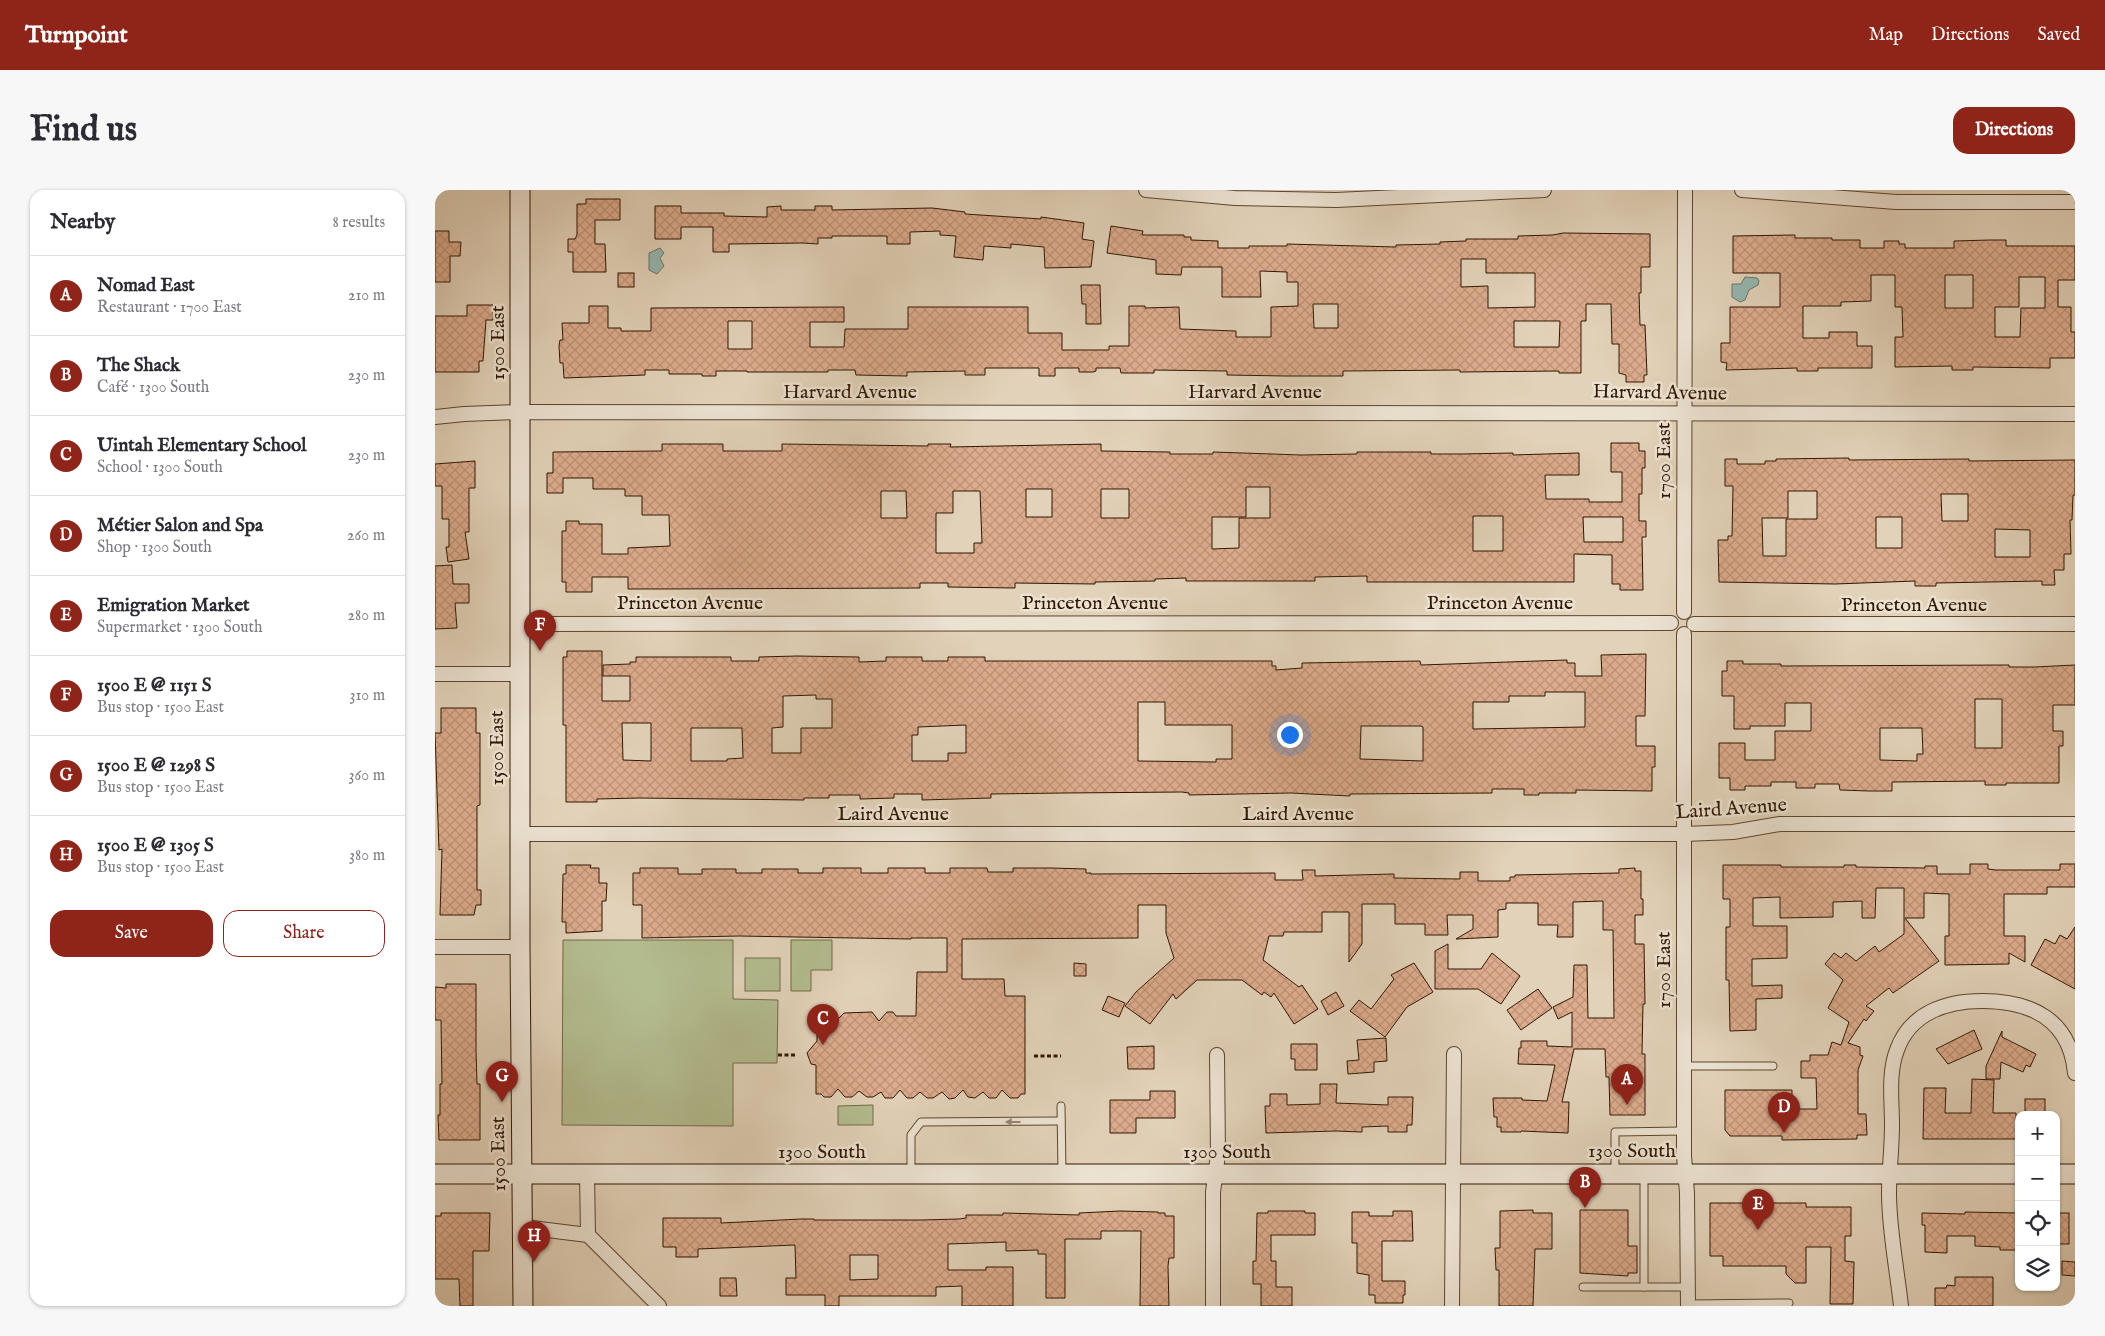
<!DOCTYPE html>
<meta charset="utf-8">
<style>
body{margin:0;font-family:"IM FELL English",serif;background:#f7f7f7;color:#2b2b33}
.controls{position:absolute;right:15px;bottom:15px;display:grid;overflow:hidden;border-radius:10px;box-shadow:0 1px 4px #0004}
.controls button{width:45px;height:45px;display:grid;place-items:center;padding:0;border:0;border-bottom:1px solid #e1e1e2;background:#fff;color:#2b2b33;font:25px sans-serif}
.you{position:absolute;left:854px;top:544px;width:18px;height:18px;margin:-12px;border:4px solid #fff;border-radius:50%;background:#1a73e8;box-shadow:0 0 0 8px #1a73e833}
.badge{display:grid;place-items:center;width:32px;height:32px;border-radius:50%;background:#8f2418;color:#fff;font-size:16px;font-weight:700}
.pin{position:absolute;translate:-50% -41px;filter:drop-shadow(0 1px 2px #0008)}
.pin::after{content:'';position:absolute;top:26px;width:18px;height:15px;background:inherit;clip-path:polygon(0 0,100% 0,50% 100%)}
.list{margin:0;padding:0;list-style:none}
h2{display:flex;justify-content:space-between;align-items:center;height:65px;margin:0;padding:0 20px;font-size:21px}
h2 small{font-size:16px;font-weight:400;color:#7c7c81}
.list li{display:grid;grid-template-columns:32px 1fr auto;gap:15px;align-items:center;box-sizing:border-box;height:80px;padding:0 20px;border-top:1px solid #e1e1e2}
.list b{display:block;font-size:19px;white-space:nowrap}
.list p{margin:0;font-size:16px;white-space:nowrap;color:#7c7c81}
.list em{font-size:16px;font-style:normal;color:#7c7c81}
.actions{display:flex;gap:10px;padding:15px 20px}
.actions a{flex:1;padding:11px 0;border:1px solid #8f2418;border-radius:15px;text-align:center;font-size:18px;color:#8f2418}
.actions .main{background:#8f2418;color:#fff}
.icon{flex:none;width:28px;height:28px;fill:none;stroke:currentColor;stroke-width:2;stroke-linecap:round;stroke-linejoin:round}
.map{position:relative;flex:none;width:1640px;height:1116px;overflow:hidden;border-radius:15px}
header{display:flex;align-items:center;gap:30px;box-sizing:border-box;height:70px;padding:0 25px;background:#8f2418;color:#fff}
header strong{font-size:24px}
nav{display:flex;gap:28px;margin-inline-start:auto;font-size:18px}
.intro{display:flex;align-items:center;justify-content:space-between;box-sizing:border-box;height:120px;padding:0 30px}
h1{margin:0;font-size:35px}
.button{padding:12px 22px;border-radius:15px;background:#8f2418;color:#fff;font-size:18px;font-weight:700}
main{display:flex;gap:30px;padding:0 30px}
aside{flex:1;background:#fff;border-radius:15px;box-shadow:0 1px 4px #0004}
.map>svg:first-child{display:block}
.park{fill:#b3bc8f;stroke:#726a48}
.water{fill:#95b7b1;stroke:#6d776a}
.building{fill:url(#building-cross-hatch);stroke:#301700;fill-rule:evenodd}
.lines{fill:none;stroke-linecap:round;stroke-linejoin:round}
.lane-casing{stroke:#5c462e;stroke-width:9}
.street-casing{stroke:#5c462e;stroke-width:16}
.secondary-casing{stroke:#301700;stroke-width:21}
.path{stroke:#301700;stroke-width:3;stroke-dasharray:4 2.5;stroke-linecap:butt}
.lane{stroke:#ece2d2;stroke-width:7}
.street{stroke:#ece2d2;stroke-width:14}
.secondary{stroke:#ece2d2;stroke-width:19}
.oneway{fill:#978774}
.labels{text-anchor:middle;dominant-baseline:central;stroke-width:5;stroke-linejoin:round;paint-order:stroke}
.street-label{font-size:20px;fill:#301700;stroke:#ece2d2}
</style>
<header>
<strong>Turnpoint</strong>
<nav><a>Map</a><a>Directions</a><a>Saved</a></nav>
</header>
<div class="intro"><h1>Find us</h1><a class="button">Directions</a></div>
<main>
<aside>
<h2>Nearby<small>8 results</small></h2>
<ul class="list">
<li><span class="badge">A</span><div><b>Nomad East</b><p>Restaurant · 1700 East</p></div><em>210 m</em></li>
<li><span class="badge">B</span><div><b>The Shack</b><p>Café · 1300 South</p></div><em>230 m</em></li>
<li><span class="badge">C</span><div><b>Uintah Elementary School</b><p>School · 1300 South</p></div><em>230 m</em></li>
<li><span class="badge">D</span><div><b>Métier Salon and Spa</b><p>Shop · 1300 South</p></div><em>260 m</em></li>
<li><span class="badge">E</span><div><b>Emigration Market</b><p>Supermarket · 1300 South</p></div><em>280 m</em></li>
<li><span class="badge">F</span><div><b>1500 E @ 1151 S</b><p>Bus stop · 1500 East</p></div><em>310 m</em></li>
<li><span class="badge">G</span><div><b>1500 E @ 1298 S</b><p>Bus stop · 1500 East</p></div><em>360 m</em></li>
<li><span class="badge">H</span><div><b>1500 E @ 1305 S</b><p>Bus stop · 1500 East</p></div><em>380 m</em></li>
</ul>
<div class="actions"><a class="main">Save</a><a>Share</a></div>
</aside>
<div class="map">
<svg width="1640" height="1116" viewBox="0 0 1640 1116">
<defs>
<pattern id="building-cross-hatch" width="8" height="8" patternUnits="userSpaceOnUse" patternTransform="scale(1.25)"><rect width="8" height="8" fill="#ddac8d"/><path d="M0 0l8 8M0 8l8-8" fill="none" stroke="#be9378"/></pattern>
</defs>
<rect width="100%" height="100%" fill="#e2d2b9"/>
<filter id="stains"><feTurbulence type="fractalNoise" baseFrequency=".004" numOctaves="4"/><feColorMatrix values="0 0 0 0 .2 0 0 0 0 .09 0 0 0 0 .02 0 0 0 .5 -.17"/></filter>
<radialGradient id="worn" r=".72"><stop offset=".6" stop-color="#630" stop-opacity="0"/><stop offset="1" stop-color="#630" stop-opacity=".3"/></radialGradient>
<g class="park">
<path d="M128,750h170v59l45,1 -1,63h-44v63l-171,-1z"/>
<path d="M356,750h41v30h-21v21h-20z"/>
<rect x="310" y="768" width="35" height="33"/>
<path d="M438,915v20h-35v-19z"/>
</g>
<g class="water">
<path d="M225,58l4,5 -4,5 4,8 -7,8 -8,-4v-17z"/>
<path d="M1310,87l12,1 2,3 -1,4 -9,5 -4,10 -5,2 -8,-5v-13h9z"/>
</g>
<g class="building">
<path d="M151,9h34v21h-25v24h10l1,28h-33v-20h-5v-13h7l2,-4v-31h9z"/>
<path d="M220,16h26v7h43v3l43,1v-10l14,-1v4h34v-4h17v4l100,-2 33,4v2l76,5v-2l43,6 -2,16 12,2 -3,26 -46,1 -1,-21 -33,-3v4l-27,-2 -1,14 -29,-3 2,-21 -16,-1v-4l-30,1v12h-23v-8h-55v2h-14v6l-15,-1 -74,1v8h-16v-25h-32v12h-26z"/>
<path d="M676,36l32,5 -1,4h42v2h7v3l27,1v7h31v-2h38v-2l109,3v-2l44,-1v-2l26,-1v-2h52v-3l35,-1 10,-2 87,1v33h-9v26h-2l1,32h5l2,50h-3v7h-18v-7l-7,-2v-29h-7l-1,-40h-25v17h-5v52h-22v-2l-99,1v-2l-117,1v5h-58l-58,-1v-4l-73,-1v3h-33l-1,-5h-24v3l-3,1h-14v-4h-24v8h-16v-8h-54v7h-20v-4l-58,1v4l-51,-1 -1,-5h-27v2h-81v-1h-31v5h-14v-2h-33v-4h-24v5l-81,3 -1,-15h-3l-1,-17 1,-6h3l-1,-17h27v-17h19v22h13v3h30v-23l193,-1v15h-34v25h34l1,-18h63v-22h120v26h34v17h47v-4h20v-40h16v2l34,-1 1,22 56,2v6h35v-30l27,-1v-24h-11v-10l-27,-1 1,26h-39v-30h-40l-1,8 -25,-1v-14l-49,-7zM1026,69h25v14h49v34l-47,1v-22l-27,1zM878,114h25v24h-24zM293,131h24v28h-24zM1079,131h46l-1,26h-45z"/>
<path d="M0,41h14v11h12l-1,14h-10v26h-15z"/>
<path d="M1360,45v3h37v2h28v8h24v-7h15v3h6v4h49v-7l36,-1h16v6h69v34h-17v27h13v25h4v26h-25v10l-77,-1v3h-21v-4l-57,1v-30h8l-1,-30h-7v-32h-24v26l-30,1v4h-38v32h26v-6h28v14h15v22h-54v3h-21v-3l-71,2 1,-7 -6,-1v-19h9v-36h50v-34h-47v-37zM1510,85h28v33h-28zM1584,87h26v31h-24l-1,29h-25v-30h24z"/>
<rect x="183" y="83" width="16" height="14"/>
<path d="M646,95h19l1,39h-15v-20h-4z"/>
<path d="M32,115h26v15h-7l-3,41h-4v11h-44v-56h32z"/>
<path d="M1176,253h28v8h6v17h-3v26h-3v27h7v16h-4l1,53h-23v-6h-8v-29l-38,-1v28h-207v-6l-52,1v4h-129v-3l-31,1v2l-60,1v2l-80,-1v5l-67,-1v-4h-28v5l-262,1h-30v-12h-36v15h-26v-10h-4v-51h4v-10h13v3h23v30h26v-6l42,-2 -1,-31h-27v-19h-17v-7h-32v-11h-30v15h-16v-20h6v-21l109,-1v-7h61v7h59v-7l146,2v-2h23l-1,3 151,-3v7l69,1v2h43v-2l88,3 56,-1v-2h74v2h31l51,-1v2l66,-2v22h-34l1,24h43v3h33v-30h-11zM811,297h24v31h-31v30l-27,1v-32h34zM591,299h26v28h-26zM666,299h28v29h-28zM446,301h25l1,27h-26zM518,301h27l2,52h-8v10h-38v-40h17zM1038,326h30v35h-30zM1148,327h40v25h-39z"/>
<path d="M1414,268v2l120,-1v2l106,-1v35h-2l-1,25h-2l1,34h-7v16h-10l1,15h-13v-4l-106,2v3h-21v-5l-80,3 -116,-2 -1,-42h10v-4h4l1,-50h-8v-27h12v5h28v-3h11v-2zM1353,301h29v28h-31v37h-23l-1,-38h26zM1506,304h27v27h-26zM1441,327h26v31h-26zM1560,339l35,1v27h-35z"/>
<path d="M40,271v27h-6v44h-4l4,27 -21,3 -2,-15h3v-28h-7v-33h-7v-22z"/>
<path d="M17,375l1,19h16v19h-14l2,25 -22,1v-63z"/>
<path d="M132,461h35v50h28v-25h-27v-11l27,-1v-2h6v-5h95v4h28v-4l38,-1 62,1v5l27,-1v-4h36v4h26v-4h37v4h287v5h4v4l26,-2v-5l118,-2 1,4 146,-5v3h8v13h27l-1,-21 45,-1 -1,62h-9v30h19v21h-3v24l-76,-1v3h-37v2h-15v-6h-32v4l-142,1v2l-59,-3 -102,2v-2l-7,-1 -118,1 -73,1v4l-69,2v-6h-28v4l-34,1v-4h-31v3h-25v2l-165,-2 -42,1v3h-31v-77h-3v-68h4zM1110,502h40v35l-112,2v-27h36v-6h36zM381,505v4h16v29h-31v25h-29v-25l11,-1v-31zM703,512h27v23h67v34h-16v3l-78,-1zM187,533h29v38l-28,-1zM531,535v28h-18v8h-36v-26h6v-8zM926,536h60l2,1v34l-63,-2zM256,538h51l1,30 -16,1v2h-36z"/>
<path d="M1292,471h16v3h38v2l228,-1v2h26l40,-2v40h-22v26h10v15h-4v37h-53v2h-21v-4l-93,1v9h-23l-29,-1 -1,-6h-24v4h-19v-6h-25v4h-26v4h-15v-12h-11v-35h26v17h30v-29h36v-28h-26v23h-35v3h-16v-33h-12v-25h5zM1540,509h27v49h-27zM1445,538h42l1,26h-6v7l-37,-1z"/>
<path d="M6,518h35v25h4v72l-3,1v84h4v15h-5l-2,10h-34l2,-66 -3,1 -4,-117h6z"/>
<path d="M1535,674h18v5l8,1h64v-6h15v23h-28v7h-43v42h21v26l-16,-9v11l-64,1v-29h4v-42l-25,-1v25h-19l34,43 -46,32 -4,-5 -23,18 8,5 -8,10 -2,-2 -16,24 12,4v8l3,1 -5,14v44h8l1,21h-10v4l-75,1v-4h-52l-5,-6v-40h67v19h25l-1,-31h-15v-17h9v-6h18l4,-13 9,3 8,-23 -21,-14 15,-28 -18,-16 9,-11 7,5 5,-5 10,8 19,-15 4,6 25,-18v-46h-28l-1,30h-13v-17l-29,1v15l-53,1v-21l-27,1v28h34v32l-35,1v27l30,-1v13l-26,1v31l-26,1 -1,-51h-3v-53h4v-28h-7v-34h58v2h63v-2h12v2l69,1v-2h12v8h33z"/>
<path d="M131,675h25l-1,3h9v15h8l-1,18h-4v30l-36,2v-11h-4l1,-48h3z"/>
<path d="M205,678h38v6h24v-5h34v4h26v-4h36v4h25v-5h38v5h27v-5h37v5h25v-5h37l1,4h25v-4h38l35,1v4h5v1l184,-1v7h28l-1,-10h13v6l79,-2v4l66,1v-7h18v9h32v-4h5v-2l104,-2v-4l16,-1v3h6v28h2v16h-8v29h9l1,60h-2l-1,50h3v61h-35l-1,-38h-3l-1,-28h-31l-12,53h7l-1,31 -47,-2v1h-20v-5h-4v-10h-3l-1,-19h29v2l25,1 8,-36 -37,-1 1,-16h2v-7h26v5l25,1v-35l-14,7 -5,-12 20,-10 1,-32h13l1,53h26l-1,-88h-10v-29l-30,1v35h-16l1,-12h-20v-22h-32v6l-8,1v27l-42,2 17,-10v-14h-26l1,20h-23v-11h-30v-20h-33v40l-13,18v-50h-27v20h-38l-1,4h-14l-6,24 36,27 3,-2 16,24 -24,15 -20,-31 -3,4 -7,-5 -2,3 -20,-15h-45l-21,19 -3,-5 -23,30 -25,-18 11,-14 38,-34 -8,-25v-28h-28v33l-176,1v40h42l1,17h20v98h-4l-3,4h-8l-8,-8 -6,8h-7l-6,-6 -8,6 -7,-1 -5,-7 -8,8 -6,1 -7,-7 -9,6h-6l-7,-6 -7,6h-6l-7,-8 -7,8h-8l-4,-6 -8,5h-6l-8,-6 -7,6h-7l-7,-8 -7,8h-7l-3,-3h-5v-29l-5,-1 -4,-11 10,-12v-26l15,-2 6,6 6,-6 28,-1 7,9 8,-9h6l3,4h20l1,-44h30v-34h-36v1l-172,-3 -97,2v-33h-9v-32h7z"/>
<path d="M1640,737v62l-44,-24 14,-26 10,5 5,-9 7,4z"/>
<path d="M1013,754v25h33l11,-16 28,23 -19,28 -23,-15h-43v-38z"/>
<path d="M639,773l12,1v12h-12z"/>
<path d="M979,773l19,29 -26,15 -22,30 -35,-26 9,-11 12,9 23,-30 -3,-4z"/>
<path d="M11,794h30v67l1,33h3v56h-41l-1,-25h2v-31h2l-1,-64h-6v-33l11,1z"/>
<path d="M1103,799l14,19 -31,22 -14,-20z"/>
<path d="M901,802l8,14 -16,9 -7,-14z"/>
<path d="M673,806l17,7 -6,14 -17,-7z"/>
<path d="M1539,840l8,19 -34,15 -12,-15z"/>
<path d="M1567,841v6l34,17 -6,13 -4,-2 -3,7 -22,-10 -1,17h-14v-13z"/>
<path d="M951,848l1,23 -13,1v10l-26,2 -1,-13 12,-1 -2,-20z"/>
<path d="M856,854h26v26h-22v-11h-4z"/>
<path d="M719,856v23h-26l-1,-22z"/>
<path d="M1537,889l22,1 -1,33h23v26h-93l1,-51h22l-1,25h26z"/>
<path d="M885,894h17l-1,19 52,2v-8h25l-1,28h-5v7h-19v-6l-26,1v5l-26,-1 -70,2 -1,-27h5v-12h17v11l33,-1z"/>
<path d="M715,901h25v27h-39v15h-26v-33h40z"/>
<rect x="1590" y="909" width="20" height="16"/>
<path d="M1275,1013h96v4h45v29h-6v25l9,1 -1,42h-23l1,-57h-25v36h-11l-9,-9v-8h-63v-10h-13z"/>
<path d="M1098,1020v3h19v36h-17l-2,57h-34v-36h-3l-1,-22h5v-37z"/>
<path d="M1145,1020h48v36h9v27h-9v3l-48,-3z"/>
<path d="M685,1021l38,1v1h7v3h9v42h-5l-1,8 1,40h-29l1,-75h-40v8h-36v59h-19v-44h-8v-4l-32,1v-9l-58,2v26h38v-3h27v39h-51v-20l-26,1v9h-97v10h-14v-11h-39v-17h10l-1,-33 -97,4v8h-22v-10h-13v-29h58v5l80,-4h13v1h108l37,-1 7,-1v-3h37v-2l76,2v-2zM415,1065h28v24l-28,1z"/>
<path d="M833,1021h37v2h10v22h-44v26h5v26h16v19h-31v-22h-8v-23h3l1,-48h11z"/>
<path d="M958,1021h19l1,30h-31v40h23v14h-2v8h-28v-8h-6v-20l-12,-2v-30h-5v-31h17v4h24z"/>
<path d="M1530,1022l54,1v37h-19v-3l-25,-1v-10h-28v17l-22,-1v-27h-3v-12l43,1z"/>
<path d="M6,1023h49l-1,38h-16v55h-13l-1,-27h-24v-63h6z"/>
<rect x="1621" y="1023" width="13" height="31"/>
<path d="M1627,1071l13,1v14l-13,-1z"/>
<path d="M1520,1087h38v29h-58v-18h11l1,-3 8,1z"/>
<path d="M285,1088h16l1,18h-17z"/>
</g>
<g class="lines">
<defs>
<g id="lane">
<path d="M1249,876h89"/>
<path d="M626,916l1,67"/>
<path d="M476,982v-37l10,-13 140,-1"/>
<path d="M1180,982v-40l69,-1"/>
<path d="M1209,984v113h44"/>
<path d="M1148,1097h61"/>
<path d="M1253,1114l101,-1"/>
</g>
<g id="street">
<path d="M711,0l89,8 101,2 208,-10"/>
<path d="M1307,0l154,12h179"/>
<path d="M0,227l29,-3 56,-2 1555,2"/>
<path d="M1249,422l1,-422"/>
<path d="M85,434l1151,-1"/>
<path d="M1259,434h381"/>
<path d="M1249,444v522l3,37 1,113"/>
<path d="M0,484h84"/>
<path d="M85,644h1164l49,-2 47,-8h295"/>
<path d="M0,757h85"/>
<path d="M152,984l1,61"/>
<path d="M88,1037l65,8 71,71"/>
<path d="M778,1116v-114l5,-37 -1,-100"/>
<path d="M1017,1116l2,-252"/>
<path d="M1466,1116c-4,-37 -12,-76 -12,-113 0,-22 3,-45 3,-68 0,-24 -4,-52 5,-75 13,-37 49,-49 85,-49 49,0 88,18 93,72"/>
</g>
<g id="secondary">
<path d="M85,0v757l3,359"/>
<path d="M0,984h1584"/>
<path d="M1621,984h19"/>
</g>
</defs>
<use href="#lane" class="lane-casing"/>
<use href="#street" class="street-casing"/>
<use href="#secondary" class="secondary-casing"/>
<g class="path">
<path d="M343,865h17"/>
<path d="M599,866h27"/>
</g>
<use href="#lane" class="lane"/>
<use href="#street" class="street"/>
<use href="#secondary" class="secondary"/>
</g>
<defs><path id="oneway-solid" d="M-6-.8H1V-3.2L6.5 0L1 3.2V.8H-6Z" transform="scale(1.25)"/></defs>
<use class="oneway" href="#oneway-solid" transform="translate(578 932) rotate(180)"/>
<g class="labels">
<g class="street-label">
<text transform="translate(63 153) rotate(-90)">1500 East</text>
<text x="415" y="202">Harvard Avenue</text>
<text x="820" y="202">Harvard Avenue</text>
<text transform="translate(1225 203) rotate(1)">Harvard Avenue</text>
<text transform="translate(1229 271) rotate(-90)">1700 East</text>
<text x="255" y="413">Princeton Avenue</text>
<text x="660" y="413">Princeton Avenue</text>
<text x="1065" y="413">Princeton Avenue</text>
<text x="1479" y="415">Princeton Avenue</text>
<text transform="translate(62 558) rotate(-90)">1500 East</text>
<text transform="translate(1296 619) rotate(-4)">Laird Avenue</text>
<text x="458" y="624">Laird Avenue</text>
<text x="863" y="624">Laird Avenue</text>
<text transform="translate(1229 780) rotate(-90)">1700 East</text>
<text x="1197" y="961">1300 South</text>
<text x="387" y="962">1300 South</text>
<text x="792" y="962">1300 South</text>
<text transform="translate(64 964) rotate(-91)">1500 East</text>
</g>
</g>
<rect width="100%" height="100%" filter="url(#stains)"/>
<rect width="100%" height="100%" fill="url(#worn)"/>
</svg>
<div class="controls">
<button>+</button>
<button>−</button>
<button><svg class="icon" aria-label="locate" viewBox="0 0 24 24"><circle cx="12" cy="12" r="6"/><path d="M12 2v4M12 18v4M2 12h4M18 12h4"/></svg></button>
<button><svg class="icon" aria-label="layers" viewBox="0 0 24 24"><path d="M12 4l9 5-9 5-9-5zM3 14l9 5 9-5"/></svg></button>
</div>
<div class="you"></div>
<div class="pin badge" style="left:1192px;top:915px">A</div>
<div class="pin badge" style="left:1150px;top:1018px">B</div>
<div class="pin badge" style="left:388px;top:855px">C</div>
<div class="pin badge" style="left:1349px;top:943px">D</div>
<div class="pin badge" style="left:1323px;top:1040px">E</div>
<div class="pin badge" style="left:105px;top:461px">F</div>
<div class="pin badge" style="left:67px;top:912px">G</div>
<div class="pin badge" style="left:99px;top:1072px">H</div>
</div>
</main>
